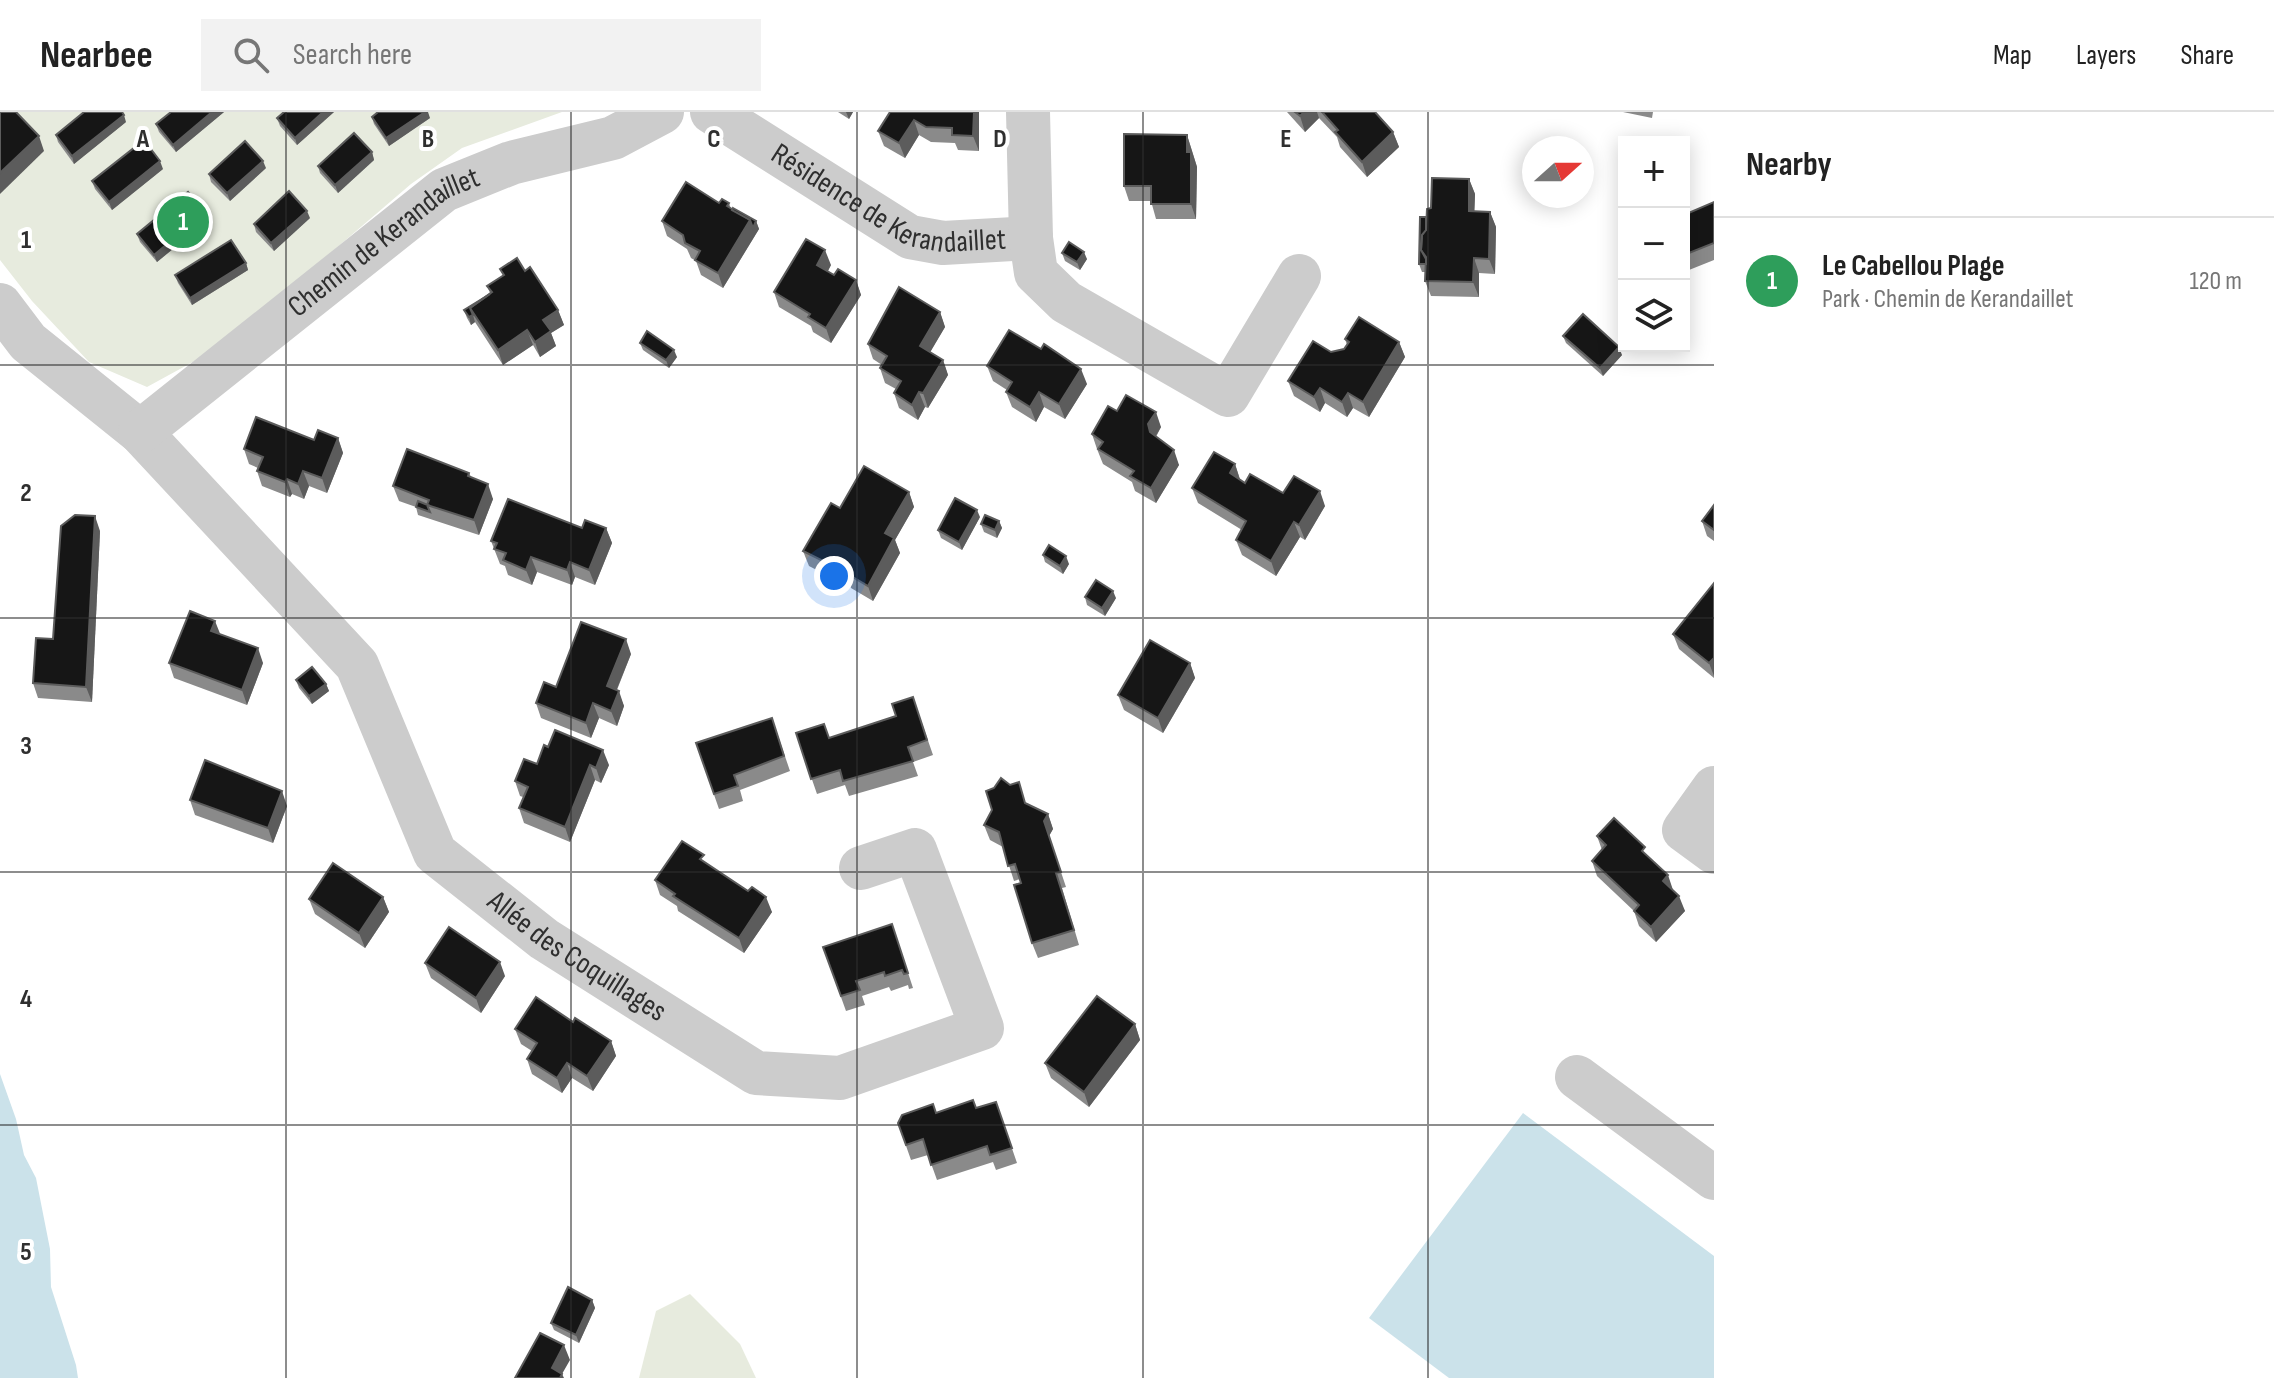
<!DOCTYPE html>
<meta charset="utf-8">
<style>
body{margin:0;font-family:"Sofia Sans Condensed",sans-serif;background:#f2f2f2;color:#222}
.controls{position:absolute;right:24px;top:24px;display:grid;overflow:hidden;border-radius:0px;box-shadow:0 4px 20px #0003}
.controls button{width:72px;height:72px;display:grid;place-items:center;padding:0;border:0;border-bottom:2px solid #e0e0e0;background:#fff;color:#222;font:40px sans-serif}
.compass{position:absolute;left:1522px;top:24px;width:72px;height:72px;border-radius:50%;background:#fff;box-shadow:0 4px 20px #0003;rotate:69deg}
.you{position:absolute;left:834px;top:464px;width:28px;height:28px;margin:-20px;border:6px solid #fff;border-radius:50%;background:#1a73e8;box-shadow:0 0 0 12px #1a73e833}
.badge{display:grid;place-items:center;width:52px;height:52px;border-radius:50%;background:#da3d5c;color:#fff;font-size:26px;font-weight:700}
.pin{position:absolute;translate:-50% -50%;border:4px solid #fff;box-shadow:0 2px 8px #0006}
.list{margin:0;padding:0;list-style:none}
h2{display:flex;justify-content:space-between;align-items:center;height:104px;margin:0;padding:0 32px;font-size:34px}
h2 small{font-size:26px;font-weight:400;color:#767676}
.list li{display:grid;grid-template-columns:52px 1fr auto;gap:24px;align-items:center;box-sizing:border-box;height:128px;padding:0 32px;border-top:2px solid #e0e0e0}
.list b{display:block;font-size:30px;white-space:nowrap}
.list p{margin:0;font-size:26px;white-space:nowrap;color:#767676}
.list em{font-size:26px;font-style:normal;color:#767676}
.icon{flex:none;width:44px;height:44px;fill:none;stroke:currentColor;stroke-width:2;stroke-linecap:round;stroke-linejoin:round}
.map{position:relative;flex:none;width:1714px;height:1266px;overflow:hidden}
header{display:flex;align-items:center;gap:48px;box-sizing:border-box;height:112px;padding:0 40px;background:#fff;border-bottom:2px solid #e0e0e0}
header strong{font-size:38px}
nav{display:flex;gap:44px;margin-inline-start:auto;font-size:28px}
.search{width:560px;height:72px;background:#f2f2f2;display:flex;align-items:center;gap:20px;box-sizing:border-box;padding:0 28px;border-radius:0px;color:#767676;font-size:30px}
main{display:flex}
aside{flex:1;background:#fff}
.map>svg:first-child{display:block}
.green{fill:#e7ebde}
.water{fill:#cbe2ea}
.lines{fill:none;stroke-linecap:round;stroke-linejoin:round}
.minor{stroke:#ccc;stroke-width:44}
.wall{fill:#8a8a8a}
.shaded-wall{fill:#5c5c5c}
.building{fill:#161616;stroke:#5c5c5c;stroke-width:2}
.grid{fill:none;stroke:#2f2f2f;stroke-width:2;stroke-opacity:0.55}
.labels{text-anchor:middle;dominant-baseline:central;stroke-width:8;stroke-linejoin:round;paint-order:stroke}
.street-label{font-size:30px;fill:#2f2f2f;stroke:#fff}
.grid-label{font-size:26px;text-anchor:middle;font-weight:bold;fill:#2f2f2f;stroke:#fff;stroke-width:8;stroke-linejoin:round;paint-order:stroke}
</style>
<header>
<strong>Nearbee</strong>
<div class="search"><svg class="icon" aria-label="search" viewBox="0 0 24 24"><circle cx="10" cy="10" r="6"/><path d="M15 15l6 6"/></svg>Search here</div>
<nav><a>Map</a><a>Layers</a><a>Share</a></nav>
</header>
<main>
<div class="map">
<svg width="1714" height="1266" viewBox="0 0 1714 1266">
<rect width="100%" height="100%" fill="#fff"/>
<g class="green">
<path d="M0,0h562l-100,36 -51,36 -189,162 -75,41 -58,-25 -57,-61 -32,-41z"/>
<path d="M690,1182l50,50 16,34h-117l17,-67z"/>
</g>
<g class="water">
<path d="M0,962l16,45 8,36 12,23 14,71 1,38 25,78 2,13h-78z"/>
<path d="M1523,1001l191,143v122h-265l-80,-60z"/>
</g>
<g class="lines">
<g class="minor">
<path id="s1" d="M712,0l198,125 33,6 88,-5"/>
<path d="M1028,0l3,126 5,35 30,29 162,93 71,-119"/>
<path id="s2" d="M0,193l28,37 112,90 217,233 78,188 109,86 212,134 84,5 142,-50 -67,-178 -54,18"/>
<path id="s3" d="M140,320l304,-242 67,-27 102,-25 49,-26"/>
<path d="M1714,676l-30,42 30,22"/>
<path d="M1577,965l137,101"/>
</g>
</g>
<g class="wall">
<path d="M171,0h53l-48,40 -17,-20 -3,-8z"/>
<path d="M334,0l-37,33 -17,-19 -3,-8z"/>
<path d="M838,0h15l-4,7z"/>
<path d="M890,0h89v39l-21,-1 -3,-7 -24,-1 -12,-7 -14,23 -21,-12 -6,-15z"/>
<path d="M1287,0h88l18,20 6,15 -32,30 -27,-30 -3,-10 -18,-19 -14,14z"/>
<path d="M1623,0h30l-1,6z"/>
<path d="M372,5l58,1 -41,28 -15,-22z"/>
<path d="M126,10l-52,42 -16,-22 -2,-7z"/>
<path d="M1187,23l10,32 -1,52h-40l-5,-18h-22l-5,-15z"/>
<path d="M372,40l2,8 -36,33 -18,-20 -2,-7z"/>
<path d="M266,56l-36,33 -19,-19 -2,-8z"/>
<path d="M163,57l-51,41 -17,-21 -3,-8z"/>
<path d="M1469,67l6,15 -1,17 16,1 6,15 -1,47 -16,-1v24l-48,-1 -6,-15 1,-9h-4l-3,-8 7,-47z"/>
<path d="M1714,90v58l-30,12v-57z"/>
<path d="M719,91h10l2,6 25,12 3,8 -36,59 -22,-13 -5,-14 -5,-3 -4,-9 -20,-13 -5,-15z"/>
<path d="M310,106l-36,33 -18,-19 -2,-8z"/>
<path d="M208,108l-51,42 -17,-20 -3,-8z"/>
<path d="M1062,141l25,6 -7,11 -15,-9z"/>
<path d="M246,151l2,7 -56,35 -14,-22 -3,-8z"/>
<path d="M831,153l-3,6 6,4 22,5 5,15 -30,48 -18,-11 -2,-6 -32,-19 -5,-15z"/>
<path d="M500,157l25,2 33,39 6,15 -13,8 5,13 -16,11 -7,-12 -30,20 -28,-43 -4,3 -4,-7 -3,-8 26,-17 -3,-7 16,-10z"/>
<path d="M940,200l5,15 -15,25 13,8 5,15 -20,33 -3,-1 -7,13 -19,-12 -5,-15 2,-4 -11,-6 -5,-15 2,-3 -9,-6 -5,-15z"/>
<path d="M1563,224l59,19 -19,21 -37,-33z"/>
<path d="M1345,227l54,3 6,15 -36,60 -16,-9 -6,9 -22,-14 -5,9 -26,-16 -6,-15 43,-29 13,-3 3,-4z"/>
<path d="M640,231l37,14 -8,11 -26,-18z"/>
<path d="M987,254l100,18 -22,35 -21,-12 -8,15 -24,-15 -6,-15 1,-2 -14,-9z"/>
<path d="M1117,299l44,16 -5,10 23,28 -23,38 -21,-12 -3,-9 -29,-18 -6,-15 -5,-15z"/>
<path d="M338,326l5,15 -16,40 -18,-7 -5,13 -12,-5 -2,3 -28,-11 -5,-15 1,-3 -9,-4 -5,-15z"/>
<path d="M1235,352l5,15 5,4 80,23 -20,34 -5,-3 -24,39 -34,-21 -6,-15 6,-10 -44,-27 -6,-15z"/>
<path d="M469,361l2,4 22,22 -14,36 -61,-20 -2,-8 -17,-6 -6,-15z"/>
<path d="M909,380l5,15 -19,33 5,13 -27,48 -22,-13 -2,-5 -15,-8 -2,3 -23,-12 -6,-15 37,-43z"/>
<path d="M1714,393v36l-7,-5 -5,-15z"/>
<path d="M980,405l-18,33 -21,-12 -3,-8z"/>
<path d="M999,409l3,7 -5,10 -13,-6 -3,-8z"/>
<path d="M582,416h24l6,15 -17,42 -20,-8 -3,8 -35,-13 -5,13 -24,-10 -3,-9 -5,-2 -9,-23z"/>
<path d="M100,419l-8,171 -54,-4 -5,-15z"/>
<path d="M1043,443l26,9 -6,10 -18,-12z"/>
<path d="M1714,471v95l-35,-29 -6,-15z"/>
<path d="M1085,485l31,1 -11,18 -18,-11z"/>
<path d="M220,522l43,29 -16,42 -73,-27 -5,-15z"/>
<path d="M631,542l-14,36 7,16 -7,20 -18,-8 -8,20 -50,-20 -5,-15 20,-16z"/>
<path d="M1190,551l5,15 -32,55 -39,-23 -6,-15z"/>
<path d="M296,568l30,4 3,7 -17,13 -13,-16z"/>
<path d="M913,585l20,58 -20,7 5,14 -69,20 -4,-11 -28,9 -21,-61 33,5 67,-22z"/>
<path d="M772,606l18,53 -50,19 3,11 -24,8 -23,-66z"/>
<path d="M537,652l72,1 -8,18 -6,-3 -25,62 -46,-19 -5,-15 4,-11 -3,-1 -5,-15z"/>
<path d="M190,688l97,6 -14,37 -78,-28z"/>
<path d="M1026,692l22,10 5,15 -4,7 17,51 -4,1 17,57 -41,13 -6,-15 -12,-64 -6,2 -11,-34 -13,-7 -6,-15z"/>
<path d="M1597,724l52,21 24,33 12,21 -29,31 -17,-16 -5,-15 -37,-35 -5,-15 10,-11z"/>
<path d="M707,752l65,48 -28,41 -66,-42 -1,-5 -17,-11 -5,-15z"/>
<path d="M383,785l6,15 -24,36 -50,-34 -6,-15z"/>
<path d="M897,827l16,49 -4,1 -1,-4 -17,6 -2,-4 -27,9 3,9 -19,6 -23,-64z"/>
<path d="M425,851l80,13 -24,37 -50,-35z"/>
<path d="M573,910l38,19 5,15 -23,35 -21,-13 -10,15 -30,-19 -5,-15 5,-8 -11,-7 -6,-15z"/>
<path d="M1135,912l5,16 -51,67 -38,-29 -6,-15z"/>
<path d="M996,990l21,61 -21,7 -3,-8 -56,18 -9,-25 -17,5 -13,-37 38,-10 40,-5z"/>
<path d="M592,1188l3,8 -16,35 -25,-13 -3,-7z"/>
</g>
<g class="shaded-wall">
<path d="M212,0h12l-48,40 -3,-7z"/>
<path d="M323,0h11l-37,33 -2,-7z"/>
<path d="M425,0h3l2,6 -41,28 -3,-8z"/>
<path d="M846,0h7l-4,7z"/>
<path d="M974,0h5v39l-6,-15z"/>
<path d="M1304,0h13l2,6 -14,14 -5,-16z"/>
<path d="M124,3l2,7 -52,42 -2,-8z"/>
<path d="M914,8l5,15 -14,23 -6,-15z"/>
<path d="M1393,20l6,15 -32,30 -5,-15z"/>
<path d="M1187,23l10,32 -1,52 -5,-15z"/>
<path d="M39,24l5,15 -44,43v-21z"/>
<path d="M372,40l2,8 -36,33 -3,-8z"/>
<path d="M160,49l3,8 -51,41 -3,-8z"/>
<path d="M263,49l3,7 -36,33 -3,-8z"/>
<path d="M1469,67l6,15 -1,32 -5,-15z"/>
<path d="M307,99l3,7 -36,33 -3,-8z"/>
<path d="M205,100l3,8 -51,42 -3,-7z"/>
<path d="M1490,100l6,15 -1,47 -6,-15z"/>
<path d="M750,108l6,1 3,8 -36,59 -5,-15z"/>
<path d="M825,138l6,15 -8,15 -6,-15z"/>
<path d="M1084,140l3,7 -7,11 -3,-8z"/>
<path d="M1474,146l5,15v24l-6,-15z"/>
<path d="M246,151l2,7 -56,35 -2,-7z"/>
<path d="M856,168l5,15 -30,48 -5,-15z"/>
<path d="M558,198l6,15 -13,8 5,13 -16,11 -5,-15 8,-22z"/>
<path d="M940,200l5,15 -20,34 -5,-15z"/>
<path d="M473,203l2,7 -4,3 -2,-8z"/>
<path d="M527,218l6,15 -30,20 -5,-15z"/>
<path d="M1399,230l6,15 -36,60 -6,-15z"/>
<path d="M1619,235l3,8 -19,21 -3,-8z"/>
<path d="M674,238l3,7 -8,11 -3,-8z"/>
<path d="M943,248l5,15 -20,33 -5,-15z"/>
<path d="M1081,257l6,15 -22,35 -6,-15z"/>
<path d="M1320,276l5,15 -5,9 -6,-15z"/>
<path d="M919,280l6,15 -7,13 -6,-15z"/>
<path d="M1039,280l5,15 -8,15 -6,-15z"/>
<path d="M1348,281l5,15 -6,9 -5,-15z"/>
<path d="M1156,300l5,15 -7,12 -4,-7 -2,-8z"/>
<path d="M338,326l5,15 -16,40 -5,-15z"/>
<path d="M1174,338l5,15 -23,38 -5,-15z"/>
<path d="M1235,352l5,16 -10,-7z"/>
<path d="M303,359l6,15 -5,13 -6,-15z"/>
<path d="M287,367l5,15 -2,3 -5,-15z"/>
<path d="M488,372l5,15 -14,36 -5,-15z"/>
<path d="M1320,379l5,15 -20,34 -6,-15z"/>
<path d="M909,380l5,15 -19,33 5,13 -27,48 -5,-15 17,-53z"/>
<path d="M977,398l3,7 -18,33 -3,-8z"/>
<path d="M95,404l5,15 -8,171 -6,-15z"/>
<path d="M999,409l3,7 -5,10 -2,-8z"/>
<path d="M1294,410l6,15 -24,39 -5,-15z"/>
<path d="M606,416l6,15 -17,42 -6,-15z"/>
<path d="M1066,444l3,8 -6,10 -3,-8z"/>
<path d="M531,445l6,15 -5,13 -6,-15z"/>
<path d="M829,448l5,15 -2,3 -5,-15z"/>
<path d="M570,450l5,15 -3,8 -5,-15z"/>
<path d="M1113,479l3,7 -11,18 -3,-8z"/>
<path d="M215,509l6,15 -10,-5z"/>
<path d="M626,527l5,15 -19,47 -5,-15z"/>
<path d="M258,536l5,15 -16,42 -5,-15z"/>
<path d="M1714,546v18l-5,-13z"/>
<path d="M1190,551l5,15 -32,55 -5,-15z"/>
<path d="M326,572l3,7 -17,13 -3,-8z"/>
<path d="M619,579l5,15 -7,20 -6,-15z"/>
<path d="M593,591l6,15 -8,20 -5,-15z"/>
<path d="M603,638l6,15 -8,18 -5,-15z"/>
<path d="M590,653l5,15 -25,62 -5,-15z"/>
<path d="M282,679l5,15 -14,37 -5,-15z"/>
<path d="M1048,702l5,15 -4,7 17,51 -22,-66z"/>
<path d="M1668,763l5,15 -10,-9z"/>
<path d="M1679,784l6,15 -29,31 -5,-15z"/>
<path d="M383,785l6,15 -24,36 -6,-15z"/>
<path d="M766,785l6,15 -28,41 -5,-15z"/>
<path d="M500,850l5,14 -24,37 -5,-15z"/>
<path d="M1135,912l5,16 -51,67 -5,-15z"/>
<path d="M611,929l5,15 -23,35 -6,-15z"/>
<path d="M567,951l5,15 -10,15 -5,-15z"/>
<path d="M592,1188l3,8 -16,35 -3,-8z"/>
<path d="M564,1233l6,15 -8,14 2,4h-8l-4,-10z"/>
</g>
<g class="building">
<path d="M0,0h16l23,24 -39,37z"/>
<path d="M84,0h38l2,3 -52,41 -16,-21z"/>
<path d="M171,0h41l-39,33 -17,-21z"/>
<path d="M284,0h39l-28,26 -18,-20z"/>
<path d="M378,0h47l-39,26 -14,-21z"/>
<path d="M890,0h84l-1,24 -21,-1v-7l-26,-1 -12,-7 -15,23 -21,-12z"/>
<path d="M1295,0h9l-4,4z"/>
<path d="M1322,0h53l18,20 -31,30 -27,-30 3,-2z"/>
<path d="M354,21l18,19 -37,33 -17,-19z"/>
<path d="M1124,22l63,1v17h4v52h-40v-18h-27z"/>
<path d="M144,28l16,21 -51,41 -17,-21z"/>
<path d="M245,29l18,20 -36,32 -18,-19z"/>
<path d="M1432,66l37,1v32l21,1 -1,47 -15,-1 -1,24 -48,-1 1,-24 -5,-7 1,-15 4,-5 1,-21 4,-1z"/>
<path d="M686,70l33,21 3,-4 7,4 -2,3 23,14 -32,53 -23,-13 5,-9 -15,-8 -2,-8 -21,-14z"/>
<path d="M289,79l18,20 -36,32 -17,-19z"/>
<path d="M188,80l17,20 -51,43 -17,-21z"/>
<path d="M1714,90v41l-30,12v-40z"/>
<path d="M733,96l23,13 -3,7 -3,-8 -18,-10z"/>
<path d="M1420,105h6v13l-4,5 -1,15 5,9v5h-7z"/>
<path d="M806,127l19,11 -8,15 17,10 4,-6 18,11 -30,48 -18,-11 2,-3 -36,-22z"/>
<path d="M231,128l15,23 -56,35 -15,-23z"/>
<path d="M1069,130l15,10 -7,10 -15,-9z"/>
<path d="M517,146l8,13 5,-4 28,43 -15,10 8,11 -16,11 -8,-12 -29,20 -28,-42 22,-16 -5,-6 17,-11 -4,-6z"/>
<path d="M899,175l41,25 -20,34 23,14 -20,33 -4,-1 -7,13 -18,-12 7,-12 -21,-13 7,-12 -19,-12z"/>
<path d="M490,182l-20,14 3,7 -4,2 -5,-7z"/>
<path d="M1583,202l36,33 -19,21 -37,-32z"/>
<path d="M1359,205l40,25 -36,60 -15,-9 -6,9 -22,-14 -6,9 -26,-16 25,-40 18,11 13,-3 5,-7 -4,-3z"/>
<path d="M1009,218l32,19 3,-5 37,25 -22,35 -20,-12 -9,15 -24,-15 6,-10 -25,-16z"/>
<path d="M647,219l27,19 -8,10 -26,-17z"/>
<path d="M1126,283l30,17 -8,12 2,8 24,18 -23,38 -21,-12 4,-5 -36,-22 5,-7 -11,-8 16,-28 9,5z"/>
<path d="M256,305l58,23 4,-10 20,8 -16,40 -19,-7 -5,13 -11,-5 -2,3 -28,-11 6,-14 -19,-8z"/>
<path d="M407,337l62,24 -1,3 20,8 -14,36 -47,-15 2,-5 -36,-14z"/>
<path d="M1214,340l21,12 -5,9 15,10 5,-9 33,19 11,-17 26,15 -21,34 -5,-3 -23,39 -35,-21 10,-19 -54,-33z"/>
<path d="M864,354l45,26 -24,41 9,5 -26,48 -22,-13 2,-3 -19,-10 -2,3 -24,-12 28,-48 9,5z"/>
<path d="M955,386l22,12 -18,32 -21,-12z"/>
<path d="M508,387l74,29 3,-8 21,8 -17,42 -19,-8 -3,8 -36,-13 -5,13 -23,-10 3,-7 -12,-4 3,-6 -6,-2z"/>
<path d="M418,389l12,5 -3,-1 3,7 -14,-5z"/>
<path d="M1714,393v25l-12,-9z"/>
<path d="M75,403l20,1 -9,171 -53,-4 3,-45 17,1 8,-113z"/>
<path d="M985,403l14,6 -4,9 -14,-6z"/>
<path d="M1049,433l17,11 -6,10 -17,-11z"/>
<path d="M1096,468l17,11 -11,17 -17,-11z"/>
<path d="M1714,471v75l-5,5 -36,-29z"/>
<path d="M190,499l25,10 -4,10 47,17 -16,42 -73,-27z"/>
<path d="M581,510l45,17 -19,47 12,5 -8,20 -18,-8 -7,20 -50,-20 8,-21 12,5z"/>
<path d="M1150,528l40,23 -32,55 -40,-23z"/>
<path d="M312,555l14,17 -17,12 -13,-16z"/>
<path d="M913,585l14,43 -19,7 5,14 -70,20 -3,-11 -29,9 -15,-46 28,-9 5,14 67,-22 -4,-12z"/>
<path d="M772,606l12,38 -50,19 4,11 -24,8 -18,-51z"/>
<path d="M555,618l48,20 -7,18 -6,-3 -25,62 -46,-19 9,-21 -13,-6 9,-22 13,5 7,-19 4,2z"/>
<path d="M205,648l77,31 -14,37 -78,-28z"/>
<path d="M1001,666l9,7 9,-3 6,21 23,11 -4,7 17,51 -5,1 18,57 -42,13 -18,-58 7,-2 -6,-19 -7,2 -9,-34 -15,-7 8,-15 -6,-19 8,-3z"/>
<path d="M1614,706l31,29 -3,4 26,24 -5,6 16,15 -28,31 -17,-16 5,-6 -47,-44 14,-16 -9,-9z"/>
<path d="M682,729l22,14 -4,4 48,32 4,-4 14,10 -27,41 -66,-42 2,-2 -20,-14z"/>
<path d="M333,751l50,34 -24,36 -50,-34z"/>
<path d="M892,812l16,49 -4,1 -2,-4 -17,6 -1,-4 -28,9 4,9 -19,6 -18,-49z"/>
<path d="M449,815l51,35 -24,36 -51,-35z"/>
<path d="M1097,884l38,28 -51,68 -39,-29z"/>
<path d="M536,885l37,25 2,-4 36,23 -24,35 -20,-13 -10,15 -30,-19 10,-16 -22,-14z"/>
<path d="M973,988l3,8 20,-6 16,46 -22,7 -3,-9 -56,19 -8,-26 -17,6 -8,-22 4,-8 31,-11 3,9z"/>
<path d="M568,1175l24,13 -16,35 -25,-12z"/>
<path d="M540,1221l24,12 -12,23 10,6 -2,4h-45z"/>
</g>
<path class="grid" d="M286,0v1266M571,0v1266M857,0v1266M1143,0v1266M1428,0v1266M0,253h1714M0,506h1714M0,760h1714M0,1013h1714"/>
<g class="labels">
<g class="street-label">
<text stroke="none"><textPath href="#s1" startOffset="202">Résidence de Kerandaillet</textPath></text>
<text stroke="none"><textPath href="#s3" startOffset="310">Chemin de Kerandaillet</textPath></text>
<text stroke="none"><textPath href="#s2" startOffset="888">Allée des Coquillages</textPath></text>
</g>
</g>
<g class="grid-label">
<text x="143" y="35">A</text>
<text x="428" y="35">B</text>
<text x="714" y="35">C</text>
<text x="1000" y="35">D</text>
<text x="1286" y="35">E</text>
<text x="26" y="136">1</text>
<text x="26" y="389">2</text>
<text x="26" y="642">3</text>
<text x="26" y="895">4</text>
<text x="26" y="1148">5</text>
</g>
</svg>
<div class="controls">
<button>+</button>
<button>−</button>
<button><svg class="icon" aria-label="layers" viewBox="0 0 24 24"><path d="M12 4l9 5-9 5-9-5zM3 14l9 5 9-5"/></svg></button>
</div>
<svg class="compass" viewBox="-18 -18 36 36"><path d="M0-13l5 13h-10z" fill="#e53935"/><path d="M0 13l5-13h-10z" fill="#767676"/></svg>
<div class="you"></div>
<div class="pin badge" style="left:183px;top:110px;background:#2e9e5b">1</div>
</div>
<aside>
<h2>Nearby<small></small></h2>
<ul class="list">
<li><span class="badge" style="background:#2e9e5b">1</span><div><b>Le Cabellou Plage</b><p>Park · Chemin de Kerandaillet</p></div><em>120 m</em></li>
</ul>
</aside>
</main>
